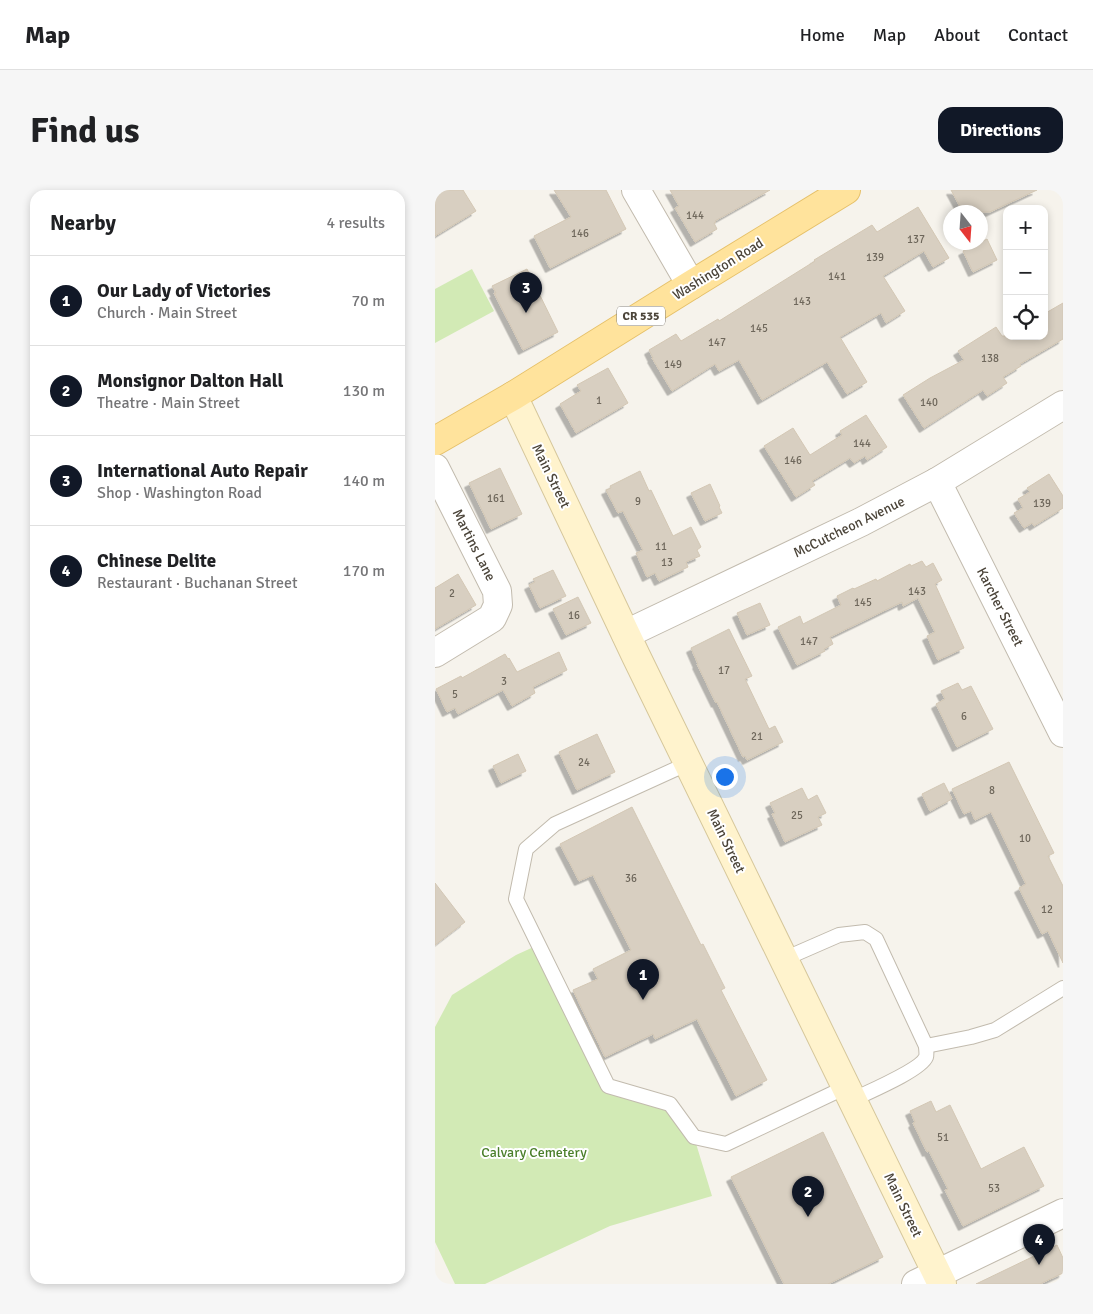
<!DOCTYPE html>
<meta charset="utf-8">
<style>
body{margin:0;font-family:Signika,sans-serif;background:#f6f6f6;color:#202124}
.controls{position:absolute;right:15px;top:15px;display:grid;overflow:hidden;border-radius:10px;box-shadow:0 2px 8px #0003}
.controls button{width:45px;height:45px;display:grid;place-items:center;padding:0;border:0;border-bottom:1px solid #e0e0e0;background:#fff;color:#202124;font:25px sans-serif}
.compass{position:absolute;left:508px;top:15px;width:45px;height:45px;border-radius:50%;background:#fff;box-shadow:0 2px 8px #0003;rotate:163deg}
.you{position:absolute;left:289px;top:586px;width:18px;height:18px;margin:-12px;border:4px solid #fff;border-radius:50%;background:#1a73e8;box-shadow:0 0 0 8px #1a73e833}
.badge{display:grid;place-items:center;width:32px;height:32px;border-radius:50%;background:#111827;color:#fff;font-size:16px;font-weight:700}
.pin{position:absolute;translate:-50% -41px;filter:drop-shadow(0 1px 2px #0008)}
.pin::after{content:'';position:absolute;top:26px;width:18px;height:15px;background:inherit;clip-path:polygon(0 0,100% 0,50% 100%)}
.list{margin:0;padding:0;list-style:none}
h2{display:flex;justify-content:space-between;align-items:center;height:65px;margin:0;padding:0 20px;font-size:21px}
h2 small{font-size:16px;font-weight:400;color:#757577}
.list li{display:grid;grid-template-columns:32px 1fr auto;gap:15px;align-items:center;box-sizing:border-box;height:90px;padding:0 20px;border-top:1px solid #e0e0e0}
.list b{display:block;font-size:19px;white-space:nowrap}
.list p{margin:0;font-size:16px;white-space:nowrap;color:#757577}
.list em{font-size:16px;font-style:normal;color:#757577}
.icon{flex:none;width:28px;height:28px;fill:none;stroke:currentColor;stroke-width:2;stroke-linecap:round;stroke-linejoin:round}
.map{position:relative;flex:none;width:628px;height:1094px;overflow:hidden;border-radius:15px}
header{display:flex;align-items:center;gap:30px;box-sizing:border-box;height:70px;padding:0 25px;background:#fff;border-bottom:1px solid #e0e0e0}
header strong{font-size:24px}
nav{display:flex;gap:28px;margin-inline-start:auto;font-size:18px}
.intro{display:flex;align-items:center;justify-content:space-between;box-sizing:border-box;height:120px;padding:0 30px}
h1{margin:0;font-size:35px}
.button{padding:12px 22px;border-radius:15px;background:#111827;color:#fff;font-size:18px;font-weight:700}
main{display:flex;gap:30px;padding:0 30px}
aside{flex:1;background:#fff;border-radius:15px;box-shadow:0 2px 8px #0003}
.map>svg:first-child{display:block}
.green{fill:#d2eab5}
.building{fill:#d8cfc1;stroke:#d3c7b4;filter:url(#shadow)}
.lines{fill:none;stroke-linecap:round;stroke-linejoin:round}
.service-casing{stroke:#c2bbae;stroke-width:16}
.minor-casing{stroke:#c2bbae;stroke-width:30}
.secondary-casing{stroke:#d6c79b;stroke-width:30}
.primary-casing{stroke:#e6c16a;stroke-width:30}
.service{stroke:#fff;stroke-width:14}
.minor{stroke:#fff;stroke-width:28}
.secondary{stroke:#fff3cd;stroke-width:28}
.primary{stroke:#ffe39c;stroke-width:28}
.labels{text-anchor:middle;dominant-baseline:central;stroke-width:4;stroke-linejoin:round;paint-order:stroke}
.number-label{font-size:11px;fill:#6e675b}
.shield{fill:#fff;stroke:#817c74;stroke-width:1}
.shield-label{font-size:12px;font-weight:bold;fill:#4b4439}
.street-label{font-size:14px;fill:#4b4439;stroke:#fff}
.park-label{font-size:14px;fill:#4a7f2a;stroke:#fff}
</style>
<header>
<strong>Map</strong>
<nav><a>Home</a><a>Map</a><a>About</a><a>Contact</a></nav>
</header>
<div class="intro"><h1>Find us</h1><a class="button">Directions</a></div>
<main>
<aside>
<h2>Nearby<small>4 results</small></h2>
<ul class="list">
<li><span class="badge">1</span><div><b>Our Lady of Victories</b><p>Church · Main Street</p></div><em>70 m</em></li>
<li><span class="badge">2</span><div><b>Monsignor Dalton Hall</b><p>Theatre · Main Street</p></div><em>130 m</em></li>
<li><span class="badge">3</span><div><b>International Auto Repair</b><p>Shop · Washington Road</p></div><em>140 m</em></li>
<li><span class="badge">4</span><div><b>Chinese Delite</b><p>Restaurant · Buchanan Street</p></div><em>170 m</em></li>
</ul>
</aside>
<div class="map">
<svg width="628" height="1094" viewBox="0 0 628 1094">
<defs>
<filter id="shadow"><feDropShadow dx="-4.5" dy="4.5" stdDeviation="0" flood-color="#0004"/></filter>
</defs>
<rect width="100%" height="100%" fill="#f6f3ec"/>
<g class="green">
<path d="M37,79l22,42 -59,32v-54z"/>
<path d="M103,755l70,141 62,18 24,33 18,59 -102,30 -125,58h-30l-20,-42v-215l17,-32 64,-40z"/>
</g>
<g class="building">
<path d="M0,0h28l13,21 -41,25z"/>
<path d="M119,0h52l20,39 -76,39 -16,-32 37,-19z"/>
<path d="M235,0h100l-55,31 1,1 -2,1 3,6 -22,13 -20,-34 4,-2z"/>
<path d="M516,0h86l-47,22h-27z"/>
<path d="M483,17l31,51 -16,9 -9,-16 -41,25 22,35 -19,12 -5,-10 -41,24 27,45 -20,12 -20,-32 -65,38 -23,-40 -20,11 -4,-7 -43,27 -20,-33h1l-4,-8 27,-16 5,7 37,-22 1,2 96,-60 -1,-1 58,-35 5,7z"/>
<path d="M552,49l10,21 -24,12 -10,-21z"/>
<path d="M92,79l31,63 -35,18 -29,-57h2l-4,-7z"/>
<path d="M628,113v36l-43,25 1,2 -18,11 4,6 -20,13 -4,-6 -59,38 -21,-33 27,-17 34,-18 -6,-9 38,-24 6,9h42v-22z"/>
<path d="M173,178l20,35 -52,30 -16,-29 21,-13 -4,-6z"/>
<path d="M431,225l21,32 -20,13 -2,-4 -11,7 -4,-5 -38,23 3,4 -19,12 -32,-51 29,-18 17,27 32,-20 -2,-4z"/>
<path d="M65,278l22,46 -31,15 -22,-46z"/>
<path d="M205,281l9,20 2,-1 22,46 18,-9 10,20 -4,3 3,6 -14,6 2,5 -29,14 -4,-8 -8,4 -11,-24 7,-3 -20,-39 -5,2 -12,-23 5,-2 -1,-2z"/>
<path d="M614,284l14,22v12l-29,18 -2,-3 -8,5 -10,-15 9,-5 -5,-9 12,-7 -3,-4z"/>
<path d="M275,294l10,22 -1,1 3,6 -17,8 -14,-28z"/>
<path d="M487,371l4,6 7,-4 9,17 -7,4 29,64 -26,12 -11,-24 8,-4 -17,-34 -15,8 -1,-4 -72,35 3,7 -9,5 1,2 -28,14 -19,-38 22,-11 3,8 38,-19 -4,-9 16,-8 1,1 22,-10 1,2 33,-17 1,2z"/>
<path d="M118,380l13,26 -26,12 -11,-23 6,-3 -2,-3z"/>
<path d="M23,384l18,31 -41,24v-41z"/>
<path d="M143,407l13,26 -25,12 -13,-26z"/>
<path d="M325,413l10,22 -23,10 -10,-22z"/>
<path d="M294,439l23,47 -7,3 24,50 6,-3 8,16 -36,18 -2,-4 -2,1 -26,-55 -1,1 -19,-39h1l-7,-16z"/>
<path d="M124,462l8,18 -34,17 2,6 -23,13 -9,-16 -45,24 -3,-6 -8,4 -11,-23 25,-13 1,2 43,-24 3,5 1,-1 8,14z"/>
<path d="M523,493l4,7 9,-4 22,43 -36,18 -21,-43 9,-5 -4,-8z"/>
<path d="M162,544l18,38 -38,18 -18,-38z"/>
<path d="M83,564l8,17 -25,12 -8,-17z"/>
<path d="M574,572l45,91 -6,3 15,30v77l-15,-32 -6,3 -23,-46 7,-4 -35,-72 -16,8 -4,-9 -7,3 -12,-25z"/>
<path d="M509,593l8,16 -22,12 -8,-17z"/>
<path d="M367,598l6,12 9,-5 9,18 -8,4 4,8 -37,17 -13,-28 3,-1 -5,-10z"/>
<path d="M197,617l69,138 2,-1 22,44 -4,2 46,90 -31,16 -39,-77 -42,20 -2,-5 -48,23 -32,-67 25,-11 -5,-10 38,-19 -38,-75 -14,6 -19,-37z"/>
<path d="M0,693l30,39 -30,23z"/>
<path d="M496,911l5,11 14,-7 31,64 43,-22 20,39 -81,40 -18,-36 3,-1 -19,-38 -2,1 -14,-29 2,-1 -5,-11z"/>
<path d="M388,942l60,125 -55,27h-44l-53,-107z"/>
<path d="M622,1055l6,13v15l-23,11h-64z"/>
</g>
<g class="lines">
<defs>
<g id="service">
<path d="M254,573l-134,61 -29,25 -10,50 92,187 62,18 24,33 32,7 120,-57"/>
<path d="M349,769l55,-24 26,-3 11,7 50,107c0,3 1,8 0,11 -5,13 -60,36 -74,43"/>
<path d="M491,856l45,-9 24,-7 68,-42"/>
</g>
<g id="minor">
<path d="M201,0l55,95"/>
<path d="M0,278l62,123 1,14 -6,13 -57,35"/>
<path d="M502,292l126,251"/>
<path d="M191,444l235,-112 76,-40 126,-77"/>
<path d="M481,1094l147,-71"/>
</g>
<path id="secondary" d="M78,206l123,260 306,628"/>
<path id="primary" d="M0,251l78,-45 178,-111 155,-95"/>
</defs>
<use href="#service" class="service-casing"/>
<use href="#minor" class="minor-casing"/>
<use href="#secondary" class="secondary-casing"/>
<use href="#primary" class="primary-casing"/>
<use href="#service" class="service"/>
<use href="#minor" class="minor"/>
<use href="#secondary" class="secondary"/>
<use href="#primary" class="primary"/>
</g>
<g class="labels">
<g class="number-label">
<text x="260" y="25">144</text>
<text x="145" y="43">146</text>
<text x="481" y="49">137</text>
<text x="440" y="67">139</text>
<text x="402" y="86">141</text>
<text x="367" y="111">143</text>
<text x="324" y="138">145</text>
<text x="282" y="152">147</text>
<text x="555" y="168">138</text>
<text x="238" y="174">149</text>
<text x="164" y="210">1</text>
<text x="494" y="212">140</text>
<text x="427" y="253">144</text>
<text x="358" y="270">146</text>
<text x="61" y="308">161</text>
<text x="203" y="311">9</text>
<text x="607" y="313">139</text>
<text x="226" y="356">11</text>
<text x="232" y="372">13</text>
<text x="482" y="401">143</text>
<text x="17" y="403">2</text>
<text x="428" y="412">145</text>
<text x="139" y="425">16</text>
<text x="374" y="451">147</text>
<text x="289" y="480">17</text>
<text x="69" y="491">3</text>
<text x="20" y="504">5</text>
<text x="529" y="526">6</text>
<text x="322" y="546">21</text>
<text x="149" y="572">24</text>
<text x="557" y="600">8</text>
<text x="362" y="625">25</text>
<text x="590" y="648">10</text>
<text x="196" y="688">36</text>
<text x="612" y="719">12</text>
<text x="508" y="947">51</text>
<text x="559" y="998">53</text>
</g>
<rect class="shield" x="182" y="116.5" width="48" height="19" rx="4"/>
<g class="shield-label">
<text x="206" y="126">CR 535</text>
</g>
<g class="street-label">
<text transform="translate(283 79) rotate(-32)">Washington Road</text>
<text transform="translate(116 286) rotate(64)">Main Street</text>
<text transform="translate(414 337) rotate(-26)">McCutcheon Avenue</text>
<text transform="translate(39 355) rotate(63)">Martins Lane</text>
<text transform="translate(565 417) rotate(63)">Karcher Street</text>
<text transform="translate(291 651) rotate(64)">Main Street</text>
<text transform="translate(468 1015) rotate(64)">Main Street</text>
</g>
<g class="park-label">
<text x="99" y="962">Calvary Cemetery</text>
</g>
</g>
</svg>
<div class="controls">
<button>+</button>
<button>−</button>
<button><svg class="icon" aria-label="locate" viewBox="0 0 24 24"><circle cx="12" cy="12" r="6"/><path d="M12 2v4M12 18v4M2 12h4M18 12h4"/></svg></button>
</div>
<svg class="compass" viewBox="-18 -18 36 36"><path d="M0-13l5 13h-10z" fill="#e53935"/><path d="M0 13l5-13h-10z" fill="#757577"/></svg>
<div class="you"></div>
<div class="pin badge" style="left:208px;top:810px">1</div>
<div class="pin badge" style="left:373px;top:1027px">2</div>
<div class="pin badge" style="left:91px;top:123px">3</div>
<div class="pin badge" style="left:604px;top:1075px">4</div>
</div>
</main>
